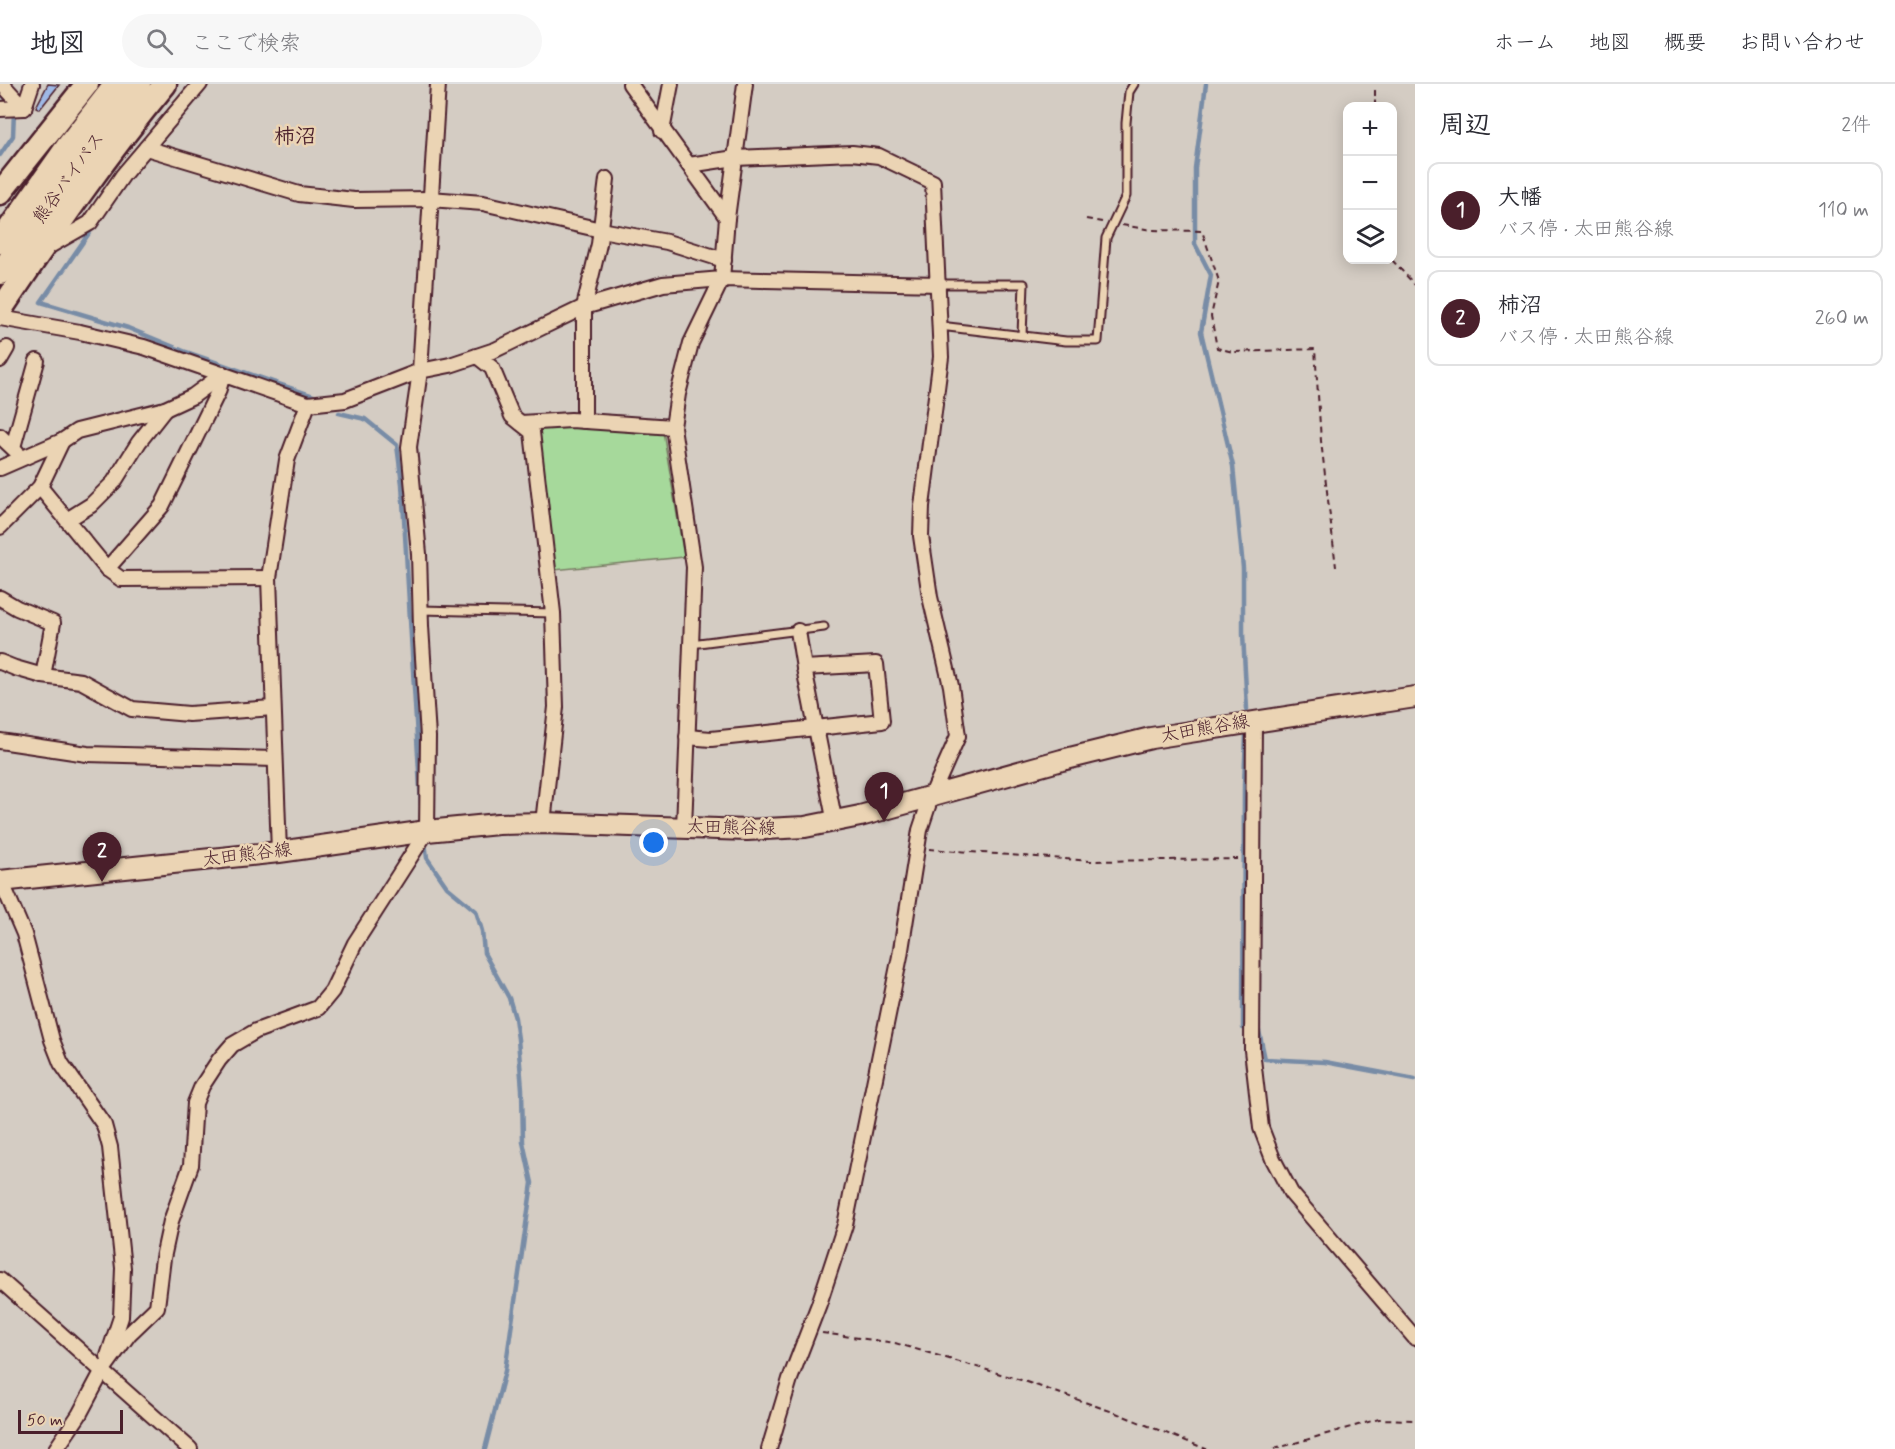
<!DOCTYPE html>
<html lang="ja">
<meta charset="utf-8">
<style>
body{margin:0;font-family:Mynerve,"Klee One",sans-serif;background:#f7f7f7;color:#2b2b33}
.controls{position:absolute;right:18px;top:18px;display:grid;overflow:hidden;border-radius:12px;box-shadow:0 3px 15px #0003}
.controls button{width:54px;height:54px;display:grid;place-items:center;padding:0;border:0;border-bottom:2px solid #e1e1e2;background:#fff;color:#2b2b33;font:30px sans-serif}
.scale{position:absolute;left:18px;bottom:15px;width:105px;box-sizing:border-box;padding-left:6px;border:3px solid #4a1f2b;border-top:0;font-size:16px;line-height:21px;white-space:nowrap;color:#4a1f2b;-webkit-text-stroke:4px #ebd4b4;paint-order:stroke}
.you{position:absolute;left:654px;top:759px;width:21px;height:21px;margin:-15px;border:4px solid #fff;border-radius:50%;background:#1a73e8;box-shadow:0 0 0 9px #1a73e833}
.badge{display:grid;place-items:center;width:39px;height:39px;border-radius:50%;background:#4a1f2b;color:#fff;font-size:20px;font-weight:700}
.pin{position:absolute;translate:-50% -50px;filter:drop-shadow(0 2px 3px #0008)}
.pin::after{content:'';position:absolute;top:32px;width:21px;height:18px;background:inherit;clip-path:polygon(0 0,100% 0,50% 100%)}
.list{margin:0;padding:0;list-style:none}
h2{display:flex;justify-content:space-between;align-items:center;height:78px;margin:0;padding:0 24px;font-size:26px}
h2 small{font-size:20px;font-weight:400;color:#7c7c81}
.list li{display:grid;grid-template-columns:39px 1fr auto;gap:18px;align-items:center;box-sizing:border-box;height:96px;margin:0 12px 12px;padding:0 12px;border:2px solid #e1e1e2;border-radius:12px}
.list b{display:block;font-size:22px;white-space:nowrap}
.list p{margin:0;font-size:20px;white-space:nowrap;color:#7c7c81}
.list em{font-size:20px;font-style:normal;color:#7c7c81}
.icon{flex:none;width:33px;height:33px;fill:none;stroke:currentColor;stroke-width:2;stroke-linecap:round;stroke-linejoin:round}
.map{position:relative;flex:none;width:1415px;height:1365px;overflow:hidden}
header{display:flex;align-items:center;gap:36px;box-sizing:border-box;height:84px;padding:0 30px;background:#fff;border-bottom:2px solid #e1e1e2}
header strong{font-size:28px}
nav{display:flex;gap:33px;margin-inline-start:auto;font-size:21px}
.search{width:420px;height:54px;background:#f7f7f7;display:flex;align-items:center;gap:15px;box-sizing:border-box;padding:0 21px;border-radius:33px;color:#7c7c81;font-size:22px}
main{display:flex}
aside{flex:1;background:#fff}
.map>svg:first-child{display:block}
.green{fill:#a6d99b;stroke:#787c63;stroke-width:1.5}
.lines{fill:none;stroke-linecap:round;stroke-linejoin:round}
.stream{stroke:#788ca6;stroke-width:4.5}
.building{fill:#9fb9e6;stroke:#4a1f2b;stroke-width:1.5}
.service-casing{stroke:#4a1f2b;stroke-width:11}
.minor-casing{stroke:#4a1f2b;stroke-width:18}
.secondary-casing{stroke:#4a1f2b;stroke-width:24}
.trunk-casing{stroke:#4a1f2b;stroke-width:27}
.path{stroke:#4a1f2b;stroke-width:2;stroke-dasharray:6 4.5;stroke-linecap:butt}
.service{stroke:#ebd4b4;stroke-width:7}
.minor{stroke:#ebd4b4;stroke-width:14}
.secondary{stroke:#ebd4b4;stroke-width:20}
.trunk{stroke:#ebd4b4;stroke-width:22}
.labels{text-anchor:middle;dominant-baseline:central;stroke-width:5;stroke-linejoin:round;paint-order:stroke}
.street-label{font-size:18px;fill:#4a1f2b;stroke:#ebd4b4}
.quarter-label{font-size:21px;font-weight:bold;fill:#4a1f2b;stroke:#ebd4b4}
</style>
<header>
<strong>地図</strong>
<div class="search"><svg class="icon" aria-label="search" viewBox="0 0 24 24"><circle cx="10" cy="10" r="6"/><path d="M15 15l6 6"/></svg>ここで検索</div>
<nav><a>ホーム</a><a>地図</a><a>概要</a><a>お問い合わせ</a></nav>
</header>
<main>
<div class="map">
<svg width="1415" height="1365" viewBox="0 0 1415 1365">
<rect width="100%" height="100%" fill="#d4ccc3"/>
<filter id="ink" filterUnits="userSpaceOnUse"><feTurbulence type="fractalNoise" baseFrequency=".0167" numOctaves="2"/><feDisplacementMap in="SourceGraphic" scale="12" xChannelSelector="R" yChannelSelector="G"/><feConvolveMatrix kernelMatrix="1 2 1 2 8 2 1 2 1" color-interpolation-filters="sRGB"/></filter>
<g filter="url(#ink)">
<path class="green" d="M579,342l84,5 21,126 -130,13 -18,-143z"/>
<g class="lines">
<g class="stream">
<path d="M1206,0l-11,84v76l16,31 -10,57 32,134 10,102v66l4,75"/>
<path d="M0,9l11,11"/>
<path d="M0,71l13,-19 1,-25"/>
<path d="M92,145l-51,73 87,26 58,24 133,46"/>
<path d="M339,329l26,6 32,26 5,39 19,321"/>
<path d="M1246,650l-2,51 -1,243 16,3 6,28 60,3 90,17"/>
<path d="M425,758l2,16 20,29 29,24 6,20 2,22 25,45 6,20 3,21 4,50 1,53 9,41 -27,188 -20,78"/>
</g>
</g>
<path class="building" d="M48,0l11,1 -19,24 -4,-2z"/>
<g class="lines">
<defs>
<g id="service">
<path d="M939,200h85l-2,51"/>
<path d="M940,242l126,15h32l8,-103 20,-42v-73l3,-31 5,-8"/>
<path d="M421,526l132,3"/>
<path d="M691,560l133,-17"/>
</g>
<g id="minor">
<path d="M2,0l22,24"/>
<path d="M630,0l97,134"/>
<path d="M24,24l8,-24"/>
<path d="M0,25l24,-1"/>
<path d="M662,47l9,-47"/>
<path d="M146,64l153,46 55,6 76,-1 53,4 118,27 66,12 57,18"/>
<path d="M689,81l46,-7 117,-5 27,3 54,26 8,175 -19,149 -1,30 9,61 21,89 7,50 -27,61 -11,33 -20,126 -55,269 -26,79 -29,75 -21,70"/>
<path d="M48,163l42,-24 33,-48 77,-91"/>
<path d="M0,234l80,14 64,15 164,57 37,-4 75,-29 30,-6 45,-15 89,-43 79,-23 59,-5 217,5"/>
<path d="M477,272l15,12 20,48 20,16 21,181 3,94 -13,116"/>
<path d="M0,276l7,-12"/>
<path d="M584,337v-114l15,-63 8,-65"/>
<path d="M521,339l50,-3 102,7"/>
<path d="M0,352l17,16"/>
<path d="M13,363l24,-86"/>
<path d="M0,384l62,-27 15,-10 88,-22 28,-13 30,-22"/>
<path d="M40,403l67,82 14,10 148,-1"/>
<path d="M67,436l24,-15 23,-23 25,-40 26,-33"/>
<path d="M0,443l40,-40 22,-46"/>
<path d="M107,485l55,-63 56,-114 5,-18"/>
<path d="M0,514l17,10 36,15 -10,53"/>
<path d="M798,547l6,37"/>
<path d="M0,578l15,6 28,8 38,5 51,28 57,5 84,-6"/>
<path d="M1254,637l-2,329 9,78 12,31 18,34 124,145"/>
<path d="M687,653l24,2 171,-18 -6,-57 -72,4 31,155"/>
<path d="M0,657l87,13 188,5"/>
<path d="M684,744l10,-261 -21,-140 5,-33 13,-51 31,-64 5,-61 18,-134"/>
<path d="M279,768l-10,-274 18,-118 21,-56"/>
<path d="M0,802l6,6 18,42 28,106 9,23 43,62 6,22 13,121 -2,49 -13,39"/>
<path d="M0,1196l190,169"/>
<path d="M56,1365l23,-34 24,-45 26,-36 28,-27 6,-49 8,-37 20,-56 4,-62 7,-17 17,-26 13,-15 24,-14 62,-23 14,-17 23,-48 72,-112 1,-94 -7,-111 -2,-72 -10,-107 11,-76 18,-287"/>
</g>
<path id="secondary" d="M0,797l279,-29 148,-21 71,-7 45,-1 204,7 58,-3 55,-11 202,-56 89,-22 264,-41"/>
<g id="trunk">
<path d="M0,109l87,-109"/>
<path d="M0,158l67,-95 49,-63"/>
<path d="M0,189l90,-125 49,-64"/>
<path d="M0,227c52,-78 105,-155 165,-227"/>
</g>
</defs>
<use href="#service" class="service-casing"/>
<use href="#minor" class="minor-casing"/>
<use href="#secondary" class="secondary-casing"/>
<use href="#trunk" class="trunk-casing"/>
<g class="path">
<path d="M1375,6v16"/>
<path d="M1086,135l16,3"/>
<path d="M1122,141l30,5 50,1 17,50 -8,35 6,32 16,4 82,-3 6,92 15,126"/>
<path d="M1392,176l23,25"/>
<path d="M929,765l162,12 147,-2"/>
<path d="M822,1249l73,10 126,37 95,33 90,36"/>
<path d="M1274,1365l105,-30 36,1"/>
</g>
<use href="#service" class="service"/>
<use href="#minor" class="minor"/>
<use href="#secondary" class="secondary"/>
<use href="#trunk" class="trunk"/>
</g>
</g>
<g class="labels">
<g class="street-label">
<text transform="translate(69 94) rotate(-54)">熊谷バイパス</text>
<text transform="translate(1205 645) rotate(-10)">太田熊谷線</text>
<text transform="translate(731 744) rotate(1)">太田熊谷線</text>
<text transform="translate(247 771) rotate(-7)">太田熊谷線</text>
</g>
<g class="quarter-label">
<text x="295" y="53">柿沼</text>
</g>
</g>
</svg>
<div class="controls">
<button>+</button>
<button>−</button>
<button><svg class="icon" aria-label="layers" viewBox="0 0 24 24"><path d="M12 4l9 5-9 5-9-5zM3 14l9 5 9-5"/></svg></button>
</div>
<div class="scale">50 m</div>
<div class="you"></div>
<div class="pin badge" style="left:884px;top:738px">1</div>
<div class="pin badge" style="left:102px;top:798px">2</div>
</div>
<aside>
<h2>周辺<small>2件</small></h2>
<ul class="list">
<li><span class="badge">1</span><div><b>大幡</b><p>バス停 · 太田熊谷線</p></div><em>110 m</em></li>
<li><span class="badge">2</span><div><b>柿沼</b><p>バス停 · 太田熊谷線</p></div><em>260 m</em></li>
</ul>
</aside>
</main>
